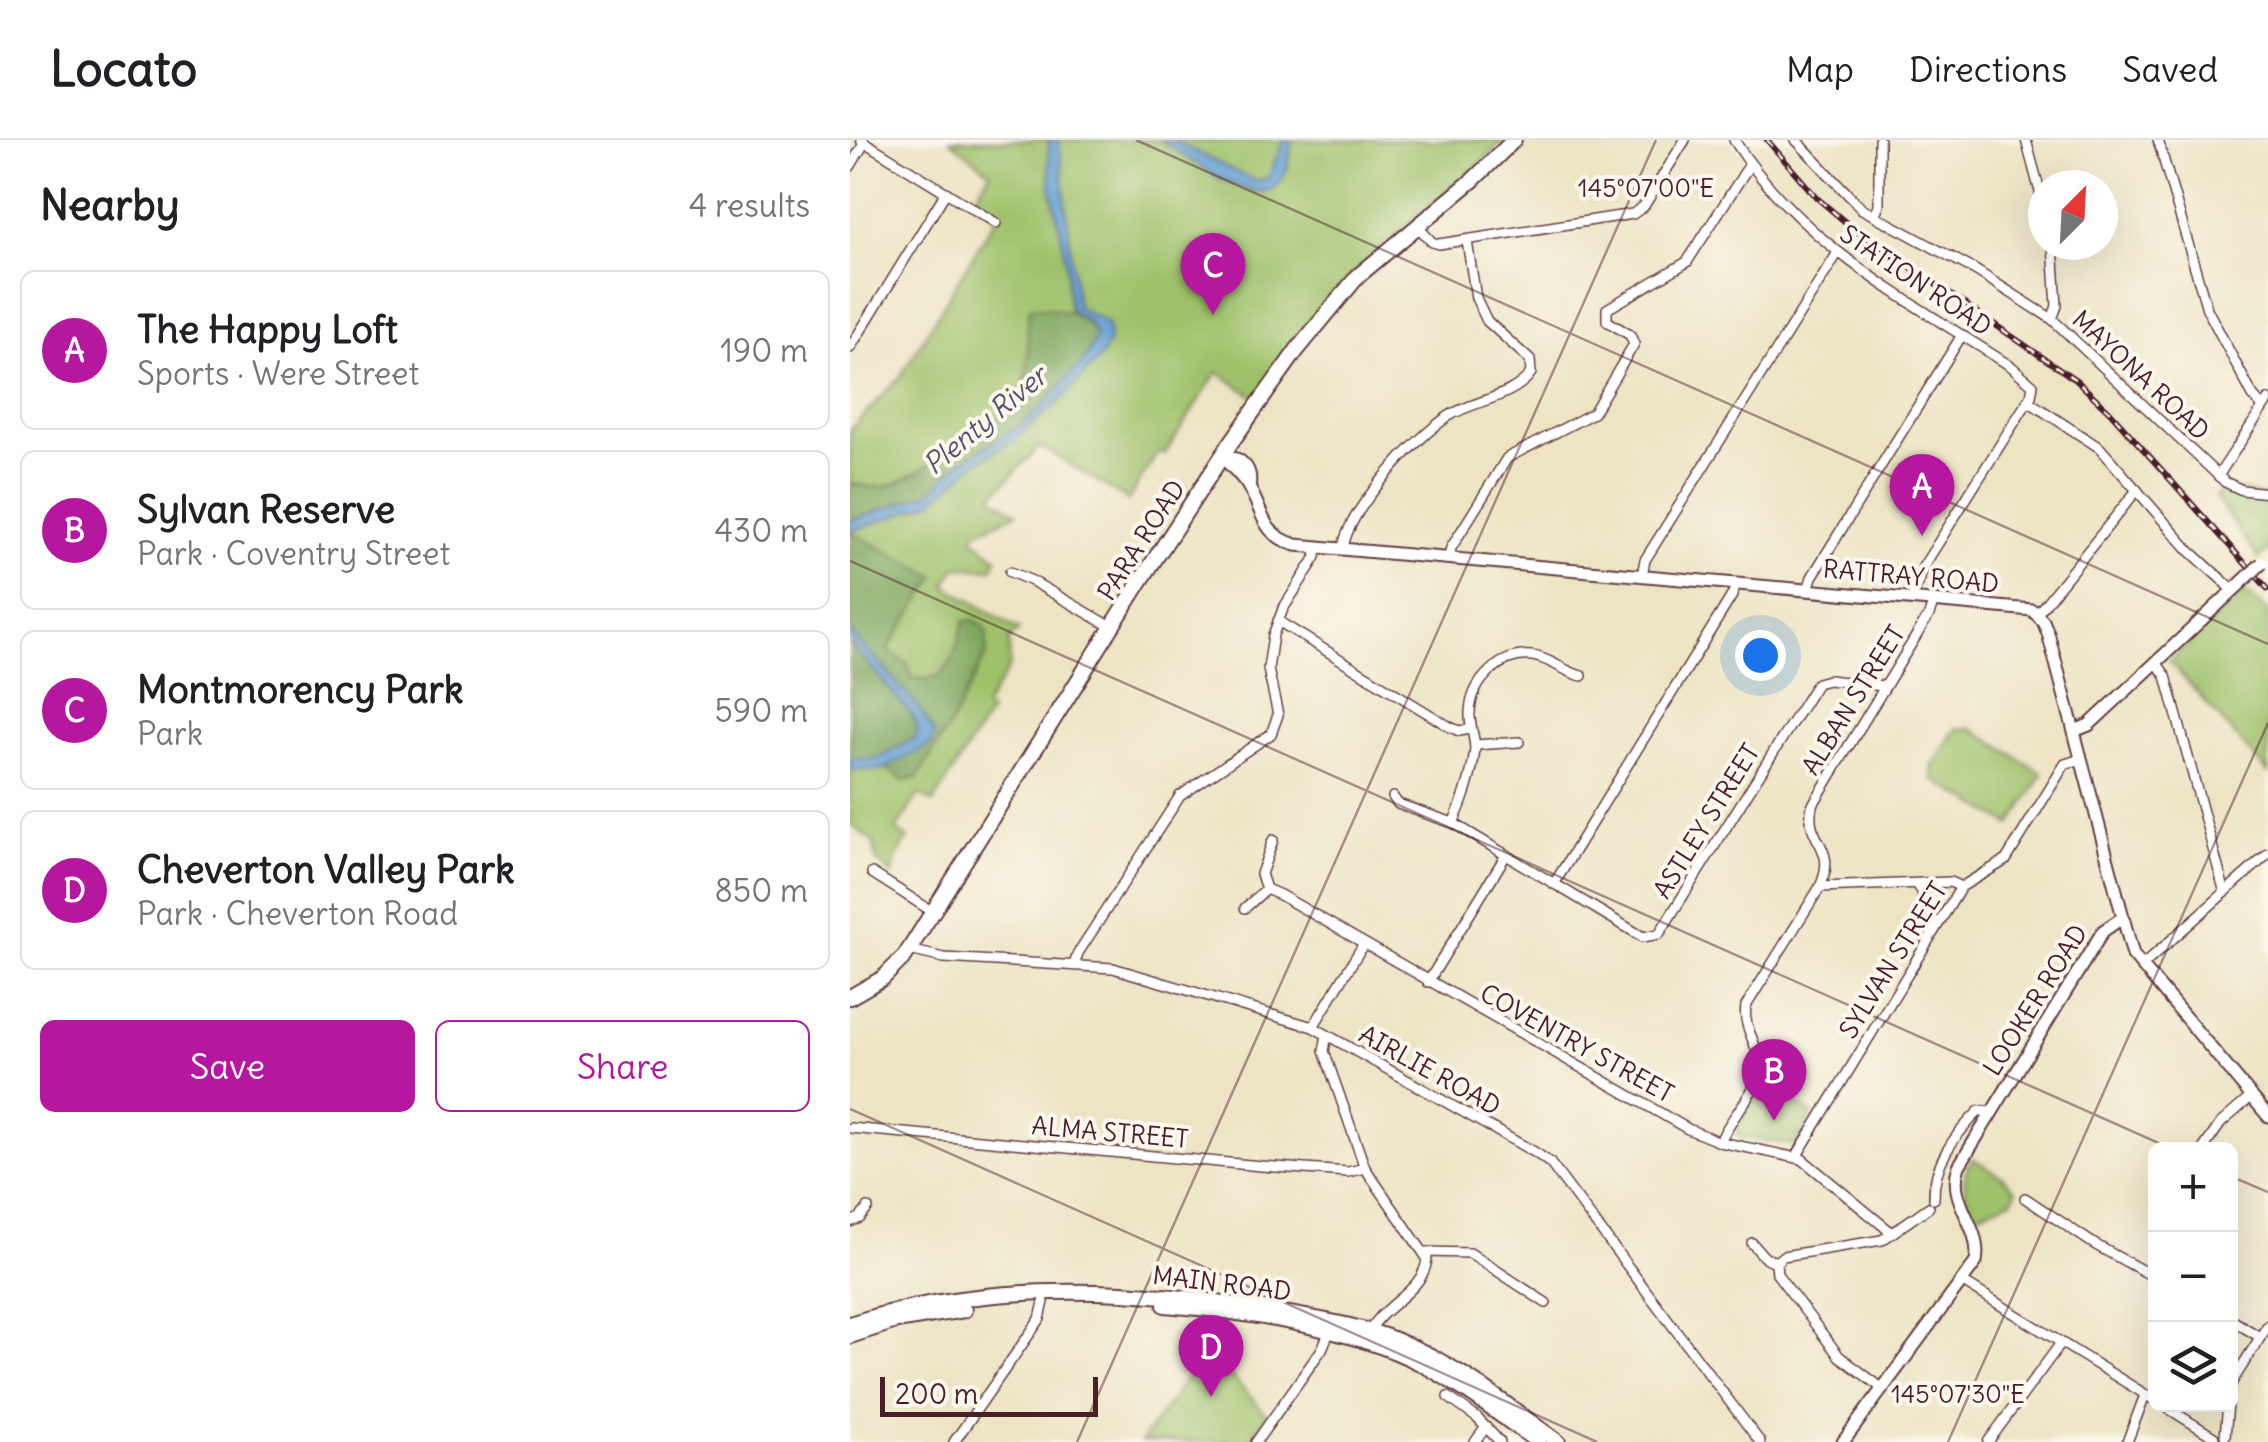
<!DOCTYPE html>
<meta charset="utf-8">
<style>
body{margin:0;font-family:Delius,sans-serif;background:#f2f2f2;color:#202124}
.controls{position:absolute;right:30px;bottom:30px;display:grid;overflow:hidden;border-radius:15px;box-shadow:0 10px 40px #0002}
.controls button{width:90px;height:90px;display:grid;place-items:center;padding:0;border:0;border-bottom:2px solid #e0e0e0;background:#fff;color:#202124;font:50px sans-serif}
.compass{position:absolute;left:1178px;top:30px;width:90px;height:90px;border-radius:50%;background:#fff;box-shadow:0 10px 40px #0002;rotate:24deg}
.scale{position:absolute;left:30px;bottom:25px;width:218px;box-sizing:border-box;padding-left:10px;border:5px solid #4a1f2b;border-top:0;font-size:28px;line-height:35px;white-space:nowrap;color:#4a1f2b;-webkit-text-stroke:8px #fbf7ec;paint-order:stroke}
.you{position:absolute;left:910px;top:515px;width:35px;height:35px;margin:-25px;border:8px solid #fff;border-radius:50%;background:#1a73e8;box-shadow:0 0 0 15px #1a73e833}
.badge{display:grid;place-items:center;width:65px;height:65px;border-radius:50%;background:#b5179e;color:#fff;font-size:32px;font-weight:700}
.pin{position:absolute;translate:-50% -82px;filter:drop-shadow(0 2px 5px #0008)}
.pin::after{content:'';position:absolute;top:52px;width:35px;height:30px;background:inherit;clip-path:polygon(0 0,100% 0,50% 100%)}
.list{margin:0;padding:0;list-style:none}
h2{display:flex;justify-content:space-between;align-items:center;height:130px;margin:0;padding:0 40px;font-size:42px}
h2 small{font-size:32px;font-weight:400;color:#757577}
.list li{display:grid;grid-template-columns:65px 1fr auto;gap:30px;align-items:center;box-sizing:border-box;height:160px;margin:0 20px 20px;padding:0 20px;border:2px solid #e0e0e0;border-radius:15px}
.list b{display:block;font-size:38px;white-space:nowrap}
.list p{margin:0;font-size:32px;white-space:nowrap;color:#757577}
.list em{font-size:32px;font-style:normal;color:#757577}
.actions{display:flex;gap:20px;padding:30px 40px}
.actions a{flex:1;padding:22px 0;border:2px solid #b5179e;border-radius:15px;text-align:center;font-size:35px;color:#b5179e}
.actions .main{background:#b5179e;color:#fff}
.icon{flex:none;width:55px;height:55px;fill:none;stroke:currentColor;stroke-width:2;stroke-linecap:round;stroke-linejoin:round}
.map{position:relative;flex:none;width:1418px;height:1302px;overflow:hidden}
header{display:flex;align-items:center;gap:60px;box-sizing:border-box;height:140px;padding:0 50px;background:#fff;border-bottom:2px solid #e0e0e0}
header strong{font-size:48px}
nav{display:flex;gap:55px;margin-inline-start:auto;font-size:35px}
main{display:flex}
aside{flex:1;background:#fff}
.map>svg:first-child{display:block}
.green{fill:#9fc16b;stroke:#74704b;stroke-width:2.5}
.forest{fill:#7fa75f;stroke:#646345;stroke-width:2.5}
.water{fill:#629fd3;stroke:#565f7f;stroke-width:2.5}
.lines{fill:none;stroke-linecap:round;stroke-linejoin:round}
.minor-casing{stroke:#623d42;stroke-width:12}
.tertiary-casing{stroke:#623d42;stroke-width:15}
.primary-casing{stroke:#623d42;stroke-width:18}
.minor{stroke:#fff;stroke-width:9}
.tertiary{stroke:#fff;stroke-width:11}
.primary{stroke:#fff;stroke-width:14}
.rail-casing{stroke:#4a1f2b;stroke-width:6}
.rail{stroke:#fbf7ec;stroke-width:2.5;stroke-dasharray:8;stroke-linecap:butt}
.tertiary-bridge-casing{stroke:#623d42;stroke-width:15;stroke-linecap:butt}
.tertiary-bridge{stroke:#fff;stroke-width:11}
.ticks{fill:none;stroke:#4a1f2b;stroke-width:2.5;stroke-opacity:0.45}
.labels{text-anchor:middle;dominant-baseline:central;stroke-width:8;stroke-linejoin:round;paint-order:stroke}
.street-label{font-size:25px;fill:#4a1f2b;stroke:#fbf7ec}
.water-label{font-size:28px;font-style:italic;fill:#54526e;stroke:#fbf7ec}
.ticks-label{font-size:25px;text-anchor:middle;fill:#4a1f2b;stroke:#fbf7ec;stroke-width:8;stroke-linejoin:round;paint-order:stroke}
</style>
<header>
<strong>Locato</strong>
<nav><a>Map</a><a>Directions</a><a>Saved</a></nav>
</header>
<main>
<aside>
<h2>Nearby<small>4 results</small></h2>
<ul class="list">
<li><span class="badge">A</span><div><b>The Happy Loft</b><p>Sports · Were Street</p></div><em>190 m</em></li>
<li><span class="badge">B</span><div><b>Sylvan Reserve</b><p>Park · Coventry Street</p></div><em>430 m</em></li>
<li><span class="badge">C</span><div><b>Montmorency Park</b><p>Park</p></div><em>590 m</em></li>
<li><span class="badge">D</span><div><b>Cheverton Valley Park</b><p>Park · Cheverton Road</p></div><em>850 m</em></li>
</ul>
<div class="actions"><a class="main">Save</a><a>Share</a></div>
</aside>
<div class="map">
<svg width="1418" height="1302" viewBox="0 0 1418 1302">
<rect width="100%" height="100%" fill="#fbf7ec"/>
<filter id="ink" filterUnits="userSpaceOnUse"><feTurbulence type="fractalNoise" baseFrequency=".01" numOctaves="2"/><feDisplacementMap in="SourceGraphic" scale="20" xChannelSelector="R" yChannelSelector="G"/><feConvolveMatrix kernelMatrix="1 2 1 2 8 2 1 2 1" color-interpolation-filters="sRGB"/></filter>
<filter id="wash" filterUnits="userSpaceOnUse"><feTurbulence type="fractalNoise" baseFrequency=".0048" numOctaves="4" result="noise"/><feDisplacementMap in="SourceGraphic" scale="40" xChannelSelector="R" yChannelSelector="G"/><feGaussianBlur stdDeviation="2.25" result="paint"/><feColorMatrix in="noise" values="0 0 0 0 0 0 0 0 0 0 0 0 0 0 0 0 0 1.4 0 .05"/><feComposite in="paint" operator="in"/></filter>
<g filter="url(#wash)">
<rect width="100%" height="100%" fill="#ede4c4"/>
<g class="green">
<path d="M100,0h555c-52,53 -116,93 -165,148 -31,34 -57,73 -85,109l-38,-25 -53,83 -6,-3 -30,48 -88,-54 -48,50 25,17 -42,20 -2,5 24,20 -5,11 -36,-2 -11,18 74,45 -10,10 1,26 -26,42 6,4 -57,91 -14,-9 -23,36 12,9 -12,19 -4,17 -16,-15 -2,-17 -24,-19v-394l50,-53 97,-161 -24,-16 17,-28z"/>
<path d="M1375,347l43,10v54l-9,8 -44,-62z"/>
<path d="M1394,451l24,21v161l-99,-112z"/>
<path d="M1121,588l72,46 -32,51 -77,-45 -2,-13 23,-38z"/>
<path d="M913,943l50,32 -19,30 -55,-8 -3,-10z"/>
<path d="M1122,1018l31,19 13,13 -4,10 -36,14c-13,-21 -17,-34 -4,-56z"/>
<path d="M342,1230l41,8 34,37 -20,27h-106z"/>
</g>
<g class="forest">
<path d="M180,167c28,2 51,2 66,29l-9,20 -39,45 -26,24 -60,36 -32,32 -80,28v-38c10,1 21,5 31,4 26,-1 103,-59 126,-77 7,-6 14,-17 17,-26 9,-23 0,-52 6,-77z"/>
<path d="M0,392l86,45 -49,73 20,13 5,15c40,9 42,-28 53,-57l10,-1 11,9 1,24 -34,67 -36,58 -13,3 -18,-13 46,-24 -15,-38 -67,-75z"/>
<path d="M0,503l62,72 6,13 -3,9 -38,22h-27z"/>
</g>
<g class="water">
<path d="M199,0h10l18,167 30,16 2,17 -7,16 -42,45 -42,36 -42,26 -45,40 -81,29v-11l80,-28 32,-32 60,-36 26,-24 39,-45 9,-20 -8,-14 -18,-12c-3,-18 -2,-36 -5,-54 -6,-39 -20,-76 -16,-116z"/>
<path d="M310,0h12l83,41 13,-3 16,-38h8c-2,16 -4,40 -20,49 -26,14 -90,-35 -112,-49z"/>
<path d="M0,491l68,76 16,26 -2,11 -50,26h-32v-11h27l38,-21 3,-10 -6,-13 -62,-72z"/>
</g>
</g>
<g filter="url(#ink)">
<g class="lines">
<defs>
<g id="minor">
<path d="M11,0l135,83"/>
<path d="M884,0c67,105 176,161 278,227l21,18 -2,11 -108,171 -11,32"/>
<path d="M946,0l66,69 113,61 77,49 173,163 17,8 26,3"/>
<path d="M1176,0l17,63"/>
<path d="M1308,0l49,169 46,87 9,10"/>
<path d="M0,27l15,-25"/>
<path d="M1025,74l4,-9v-65"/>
<path d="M567,86l15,16 7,2 194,-30 11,-8 41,-66"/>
<path d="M1202,179l5,-13 -4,-61"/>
<path d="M0,208l96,-156"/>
<path d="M1178,261l72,47 89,102 44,40"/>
<path d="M1368,336l50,-76"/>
<path d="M493,409c4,-38 73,-112 106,-133 25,-16 64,-18 82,-43l-1,-13 -43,-39 -11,-23 -9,-57"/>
<path d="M599,418l2,-10 56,-90 86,-45 41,-69 -4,-9 -23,-14v-12l80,-47 63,-98"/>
<path d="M160,432l22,9 80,46"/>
<path d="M792,435l3,-15 192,-306"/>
<path d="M958,450l4,-13 150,-242"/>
<path d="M1187,474l100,-124"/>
<path d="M428,481l172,106 9,4 11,-2"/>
<path d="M1306,522l10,14 59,217"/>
<path d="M625,605l44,-3"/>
<path d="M543,657l5,7 55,19 190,114 16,-3 158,-251 11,-3 56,6"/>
<path d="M603,683c10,-20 20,-51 22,-74 0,-12 -6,-24 -5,-37 2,-32 31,-59 62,-56 18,2 32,16 50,20"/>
<path d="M22,733l61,39"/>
<path d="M704,744l179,-290 3,-11"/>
<path d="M1066,744l13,20 6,25"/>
<path d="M970,747l130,-5 11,5"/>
<path d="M416,749l-5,-15 12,-34"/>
<path d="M395,768l21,-19 14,6 408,234 32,13 82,17 90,74"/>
<path d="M59,810l35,8 169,10 200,59 223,126 14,10 210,279"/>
<path d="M224,825l4,-12 102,-157 91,-62 7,-19 -10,-46 5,-34 10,-26 33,-52 1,-10"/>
<path d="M1292,826l126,-112"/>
<path d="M578,842l78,-127"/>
<path d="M463,887l50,-82"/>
<path d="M477,895l-3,16 41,117 62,90c-2,34 -47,47 -59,77"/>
<path d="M0,988l411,38 87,6 17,-4"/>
<path d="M870,1002c9,-24 36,-47 39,-73 2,-23 -17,-39 -13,-63l74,-119c19,-43 -16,-44 -8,-81l117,-191 5,-15"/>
<path d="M1353,1009l18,-26 31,-27"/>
<path d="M946,1017l165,-270 45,-27 59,-96 16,-5"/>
<path d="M1175,1058l69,46 62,34"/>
<path d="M1084,1059c-1,-36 20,-63 45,-88l12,1"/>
<path d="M0,1082l10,-4 8,-10"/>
<path d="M902,1103l12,14 12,5"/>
<path d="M576,1112l44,1 76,50"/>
<path d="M926,1122l1,12 62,82 44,33"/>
<path d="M926,1122l7,-6 99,-16 47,-33"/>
<path d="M1113,1142l193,119"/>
<path d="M1380,1179l30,18"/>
<path d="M1380,1251l2,-9 36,-57"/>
<path d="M598,1257l29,21 23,24"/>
<path d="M1311,1264l53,33"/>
<path d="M1375,1296l3,-32"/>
<path d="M104,1302l86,-123 4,-17"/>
<path d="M406,1302l66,-93 9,-21"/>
<path d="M625,1302l11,-15"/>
<path d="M1138,1302l73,-99"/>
<path d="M1277,1302l18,-47"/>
</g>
<g id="tertiary">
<path d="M372,316c9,11 18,18 26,30 17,27 11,47 48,59l736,65 11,11 5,12 85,322 135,161"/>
<path d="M372,316c19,1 31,11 27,32"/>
<path d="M1224,591l15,-6 151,-141"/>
<path d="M993,1302l133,-180c7,-36 -30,-60 -17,-96l144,-235 19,-13"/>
</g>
<g id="primary">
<path d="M0,857l33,-19 22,-22 237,-377 88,-135 67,-94 61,-74 115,-96 41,-40"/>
<path d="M315,1165c79,6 187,23 257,59 41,22 78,51 116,78"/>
<path d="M0,1184c137,-46 304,-37 445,-9 34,6 70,13 103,26 59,23 109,65 160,101"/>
<path d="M0,1196l46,-15 68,-11"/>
</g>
</defs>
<use href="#minor" class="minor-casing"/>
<use href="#tertiary" class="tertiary-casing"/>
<use href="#primary" class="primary-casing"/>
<use href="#minor" class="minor"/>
<use href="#tertiary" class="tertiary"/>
<use href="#primary" class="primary"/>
<defs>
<path id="rail" d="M917,0l50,58 33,28 226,154 33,31 159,178"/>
</defs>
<use href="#rail" class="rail-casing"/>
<use href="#rail" class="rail"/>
<defs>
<path id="tertiary-bridge" d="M1390,444l22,-21"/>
</defs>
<use href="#tertiary-bridge" class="tertiary-bridge-casing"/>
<use href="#tertiary-bridge" class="tertiary-bridge"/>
</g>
</g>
<path class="ticks" d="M286,0l1132,504M0,421l1322,588M0,969l747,333M1380,1036l38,16M227,1302l579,-1302M1098,1302l320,-719"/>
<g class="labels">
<g class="street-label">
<text transform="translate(1066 140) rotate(34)">STATION ROAD</text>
<text transform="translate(1291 235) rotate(43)">MAYONA ROAD</text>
<text transform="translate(291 400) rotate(-57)">PARA ROAD</text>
<text transform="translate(1061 436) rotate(5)">RATTRAY ROAD</text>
<text transform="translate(1003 560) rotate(-58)">ALBAN STREET</text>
<text transform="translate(856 681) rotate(-58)">ASTLEY STREET</text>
<text transform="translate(1043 820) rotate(-58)">SYLVAN STREET</text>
<text transform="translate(1185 860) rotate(-58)">LOOKER ROAD</text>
<text transform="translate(727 903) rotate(29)">COVENTRY STREET</text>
<text transform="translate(580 930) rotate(29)">AIRLIE ROAD</text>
<text transform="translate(260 992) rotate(5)">ALMA STREET</text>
<text transform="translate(372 1143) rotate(7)">MAIN ROAD</text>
</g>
<g class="water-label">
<text transform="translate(135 280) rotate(-40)">Plenty River</text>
</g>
</g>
<g class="ticks-label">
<text x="796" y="57">145°07'00"E</text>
<text x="1108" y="1263">145°07'30"E</text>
</g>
</svg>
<div class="controls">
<button>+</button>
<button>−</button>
<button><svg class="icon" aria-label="layers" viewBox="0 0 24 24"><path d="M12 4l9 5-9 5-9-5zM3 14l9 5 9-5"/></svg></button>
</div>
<svg class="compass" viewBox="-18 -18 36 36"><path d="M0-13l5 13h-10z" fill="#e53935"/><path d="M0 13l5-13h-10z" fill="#757577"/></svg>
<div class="scale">200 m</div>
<div class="you"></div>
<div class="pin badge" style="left:1072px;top:396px">A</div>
<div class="pin badge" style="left:924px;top:981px">B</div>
<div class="pin badge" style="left:363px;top:175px">C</div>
<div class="pin badge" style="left:361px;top:1257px">D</div>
</div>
</main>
